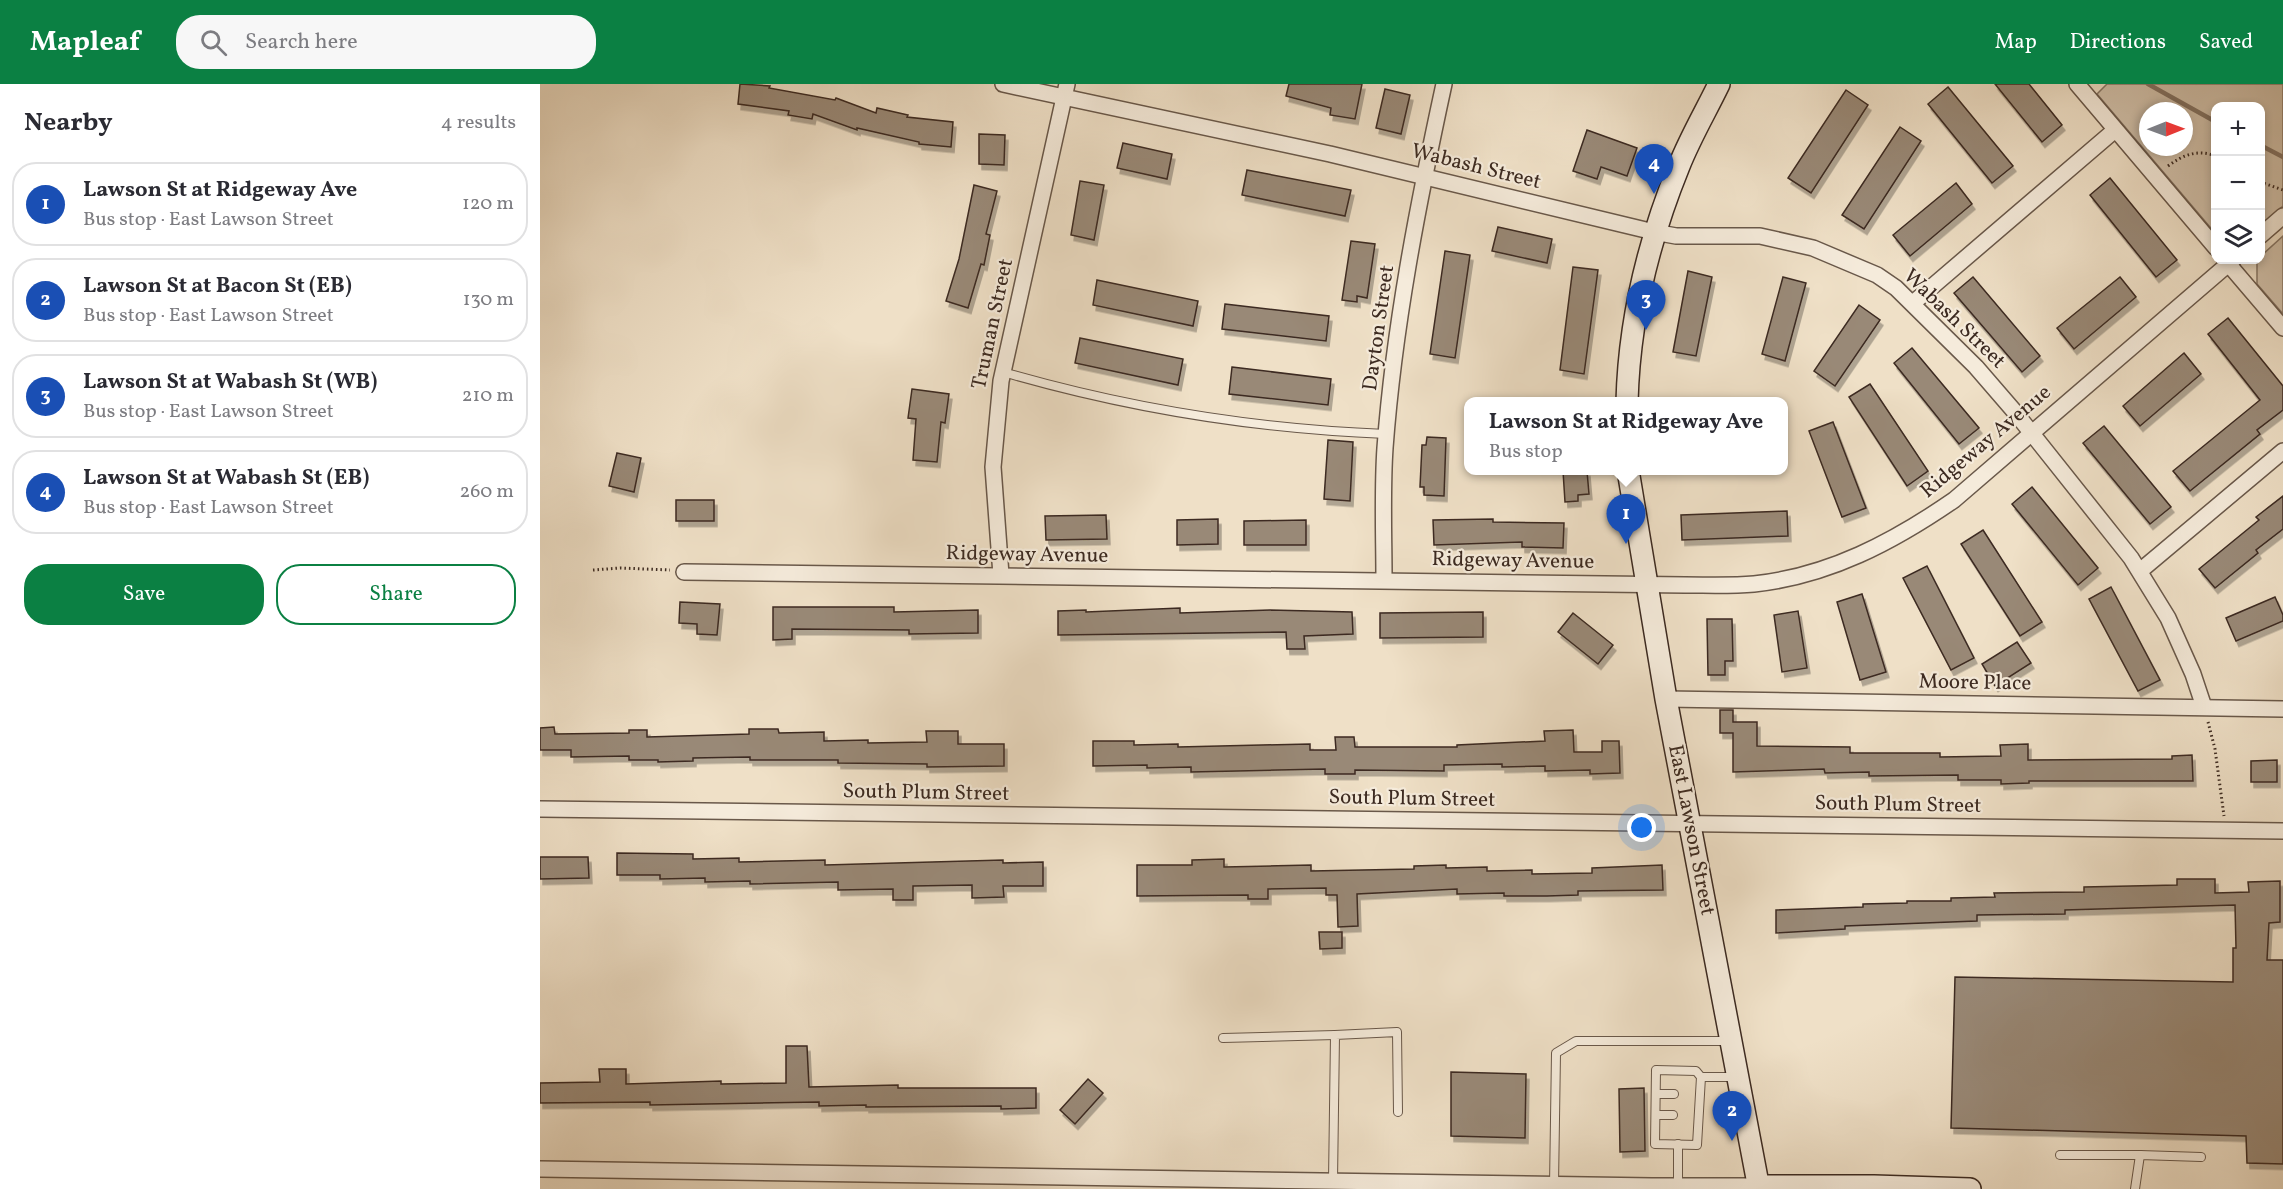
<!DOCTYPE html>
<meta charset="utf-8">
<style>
body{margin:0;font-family:Vollkorn,serif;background:#f7f7f7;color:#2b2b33}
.controls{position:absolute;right:18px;top:18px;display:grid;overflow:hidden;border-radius:12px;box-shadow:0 3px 9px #0003}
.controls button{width:54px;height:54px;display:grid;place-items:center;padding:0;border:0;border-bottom:2px solid #e1e1e2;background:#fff;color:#2b2b33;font:30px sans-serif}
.compass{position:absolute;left:1599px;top:18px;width:54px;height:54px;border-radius:50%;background:#fff;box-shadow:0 3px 9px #0003;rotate:89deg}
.you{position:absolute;left:1102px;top:744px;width:21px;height:21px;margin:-15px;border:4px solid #fff;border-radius:50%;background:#1a73e8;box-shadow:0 0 0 9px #1a73e833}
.badge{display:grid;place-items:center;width:39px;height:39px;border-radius:50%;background:#0b8043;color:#fff;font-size:20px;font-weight:700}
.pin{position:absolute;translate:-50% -50px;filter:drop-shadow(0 2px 3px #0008)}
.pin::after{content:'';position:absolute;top:32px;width:21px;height:18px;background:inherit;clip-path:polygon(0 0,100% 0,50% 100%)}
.popup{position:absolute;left:924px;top:313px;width:324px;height:78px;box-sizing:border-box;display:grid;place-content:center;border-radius:12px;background:#fff;filter:drop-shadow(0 2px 4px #0005);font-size:20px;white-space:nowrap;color:#7c7c81}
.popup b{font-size:22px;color:#2b2b33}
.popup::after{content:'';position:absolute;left:50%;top:100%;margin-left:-12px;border:12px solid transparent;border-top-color:#fff}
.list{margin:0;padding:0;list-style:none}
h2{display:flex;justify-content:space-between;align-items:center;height:78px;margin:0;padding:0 24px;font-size:26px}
h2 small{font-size:20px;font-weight:400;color:#7c7c81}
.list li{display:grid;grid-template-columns:39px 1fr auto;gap:18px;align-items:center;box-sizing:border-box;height:84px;margin:0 12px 12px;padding:0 12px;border:2px solid #e1e1e2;border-radius:24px}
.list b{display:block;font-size:22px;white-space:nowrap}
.list p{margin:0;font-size:20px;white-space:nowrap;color:#7c7c81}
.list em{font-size:20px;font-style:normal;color:#7c7c81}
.actions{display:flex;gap:12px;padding:18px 24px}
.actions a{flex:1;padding:14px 0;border:2px solid #0b8043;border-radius:24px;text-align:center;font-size:21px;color:#0b8043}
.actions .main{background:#0b8043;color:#fff}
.icon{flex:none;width:33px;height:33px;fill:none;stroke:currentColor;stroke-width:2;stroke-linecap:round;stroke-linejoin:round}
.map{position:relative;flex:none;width:1743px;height:1105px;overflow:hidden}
header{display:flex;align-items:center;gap:36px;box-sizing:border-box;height:84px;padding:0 30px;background:#0b8043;color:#fff}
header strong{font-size:28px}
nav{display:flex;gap:33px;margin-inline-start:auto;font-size:21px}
.search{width:420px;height:54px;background:#f7f7f7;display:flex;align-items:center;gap:15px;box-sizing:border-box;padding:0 21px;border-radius:24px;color:#7c7c81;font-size:22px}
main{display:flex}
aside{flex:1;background:#fff}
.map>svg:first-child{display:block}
.green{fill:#d1c1ab;stroke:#867666;stroke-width:1.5;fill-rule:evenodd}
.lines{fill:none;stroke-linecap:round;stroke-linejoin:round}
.stream{stroke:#837263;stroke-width:4.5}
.building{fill:#998977;stroke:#3c2a21;stroke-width:1.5;filter:url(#shadow)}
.lane-casing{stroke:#69584a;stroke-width:10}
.street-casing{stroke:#69584a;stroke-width:18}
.secondary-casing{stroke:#3c2a21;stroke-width:24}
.path{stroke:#3c2a21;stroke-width:3;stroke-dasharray:1.5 3;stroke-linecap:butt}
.lane{stroke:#f5ebdb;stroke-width:8}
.street{stroke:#f5ebdb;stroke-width:15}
.secondary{stroke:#f5ebdb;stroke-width:21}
.labels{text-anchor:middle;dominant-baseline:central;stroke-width:4.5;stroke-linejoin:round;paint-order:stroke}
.street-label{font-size:21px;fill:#3c2a21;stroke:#f5ebdb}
</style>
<header>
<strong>Mapleaf</strong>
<div class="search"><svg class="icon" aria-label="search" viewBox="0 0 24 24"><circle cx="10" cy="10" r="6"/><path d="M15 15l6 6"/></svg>Search here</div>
<nav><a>Map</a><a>Directions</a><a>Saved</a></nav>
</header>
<main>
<aside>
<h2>Nearby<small>4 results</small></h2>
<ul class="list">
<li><span class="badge" style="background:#1a4fb4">1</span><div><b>Lawson St at Ridgeway Ave</b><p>Bus stop · East Lawson Street</p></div><em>120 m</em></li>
<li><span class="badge" style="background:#1a4fb4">2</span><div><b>Lawson St at Bacon St (EB)</b><p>Bus stop · East Lawson Street</p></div><em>130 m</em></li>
<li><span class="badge" style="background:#1a4fb4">3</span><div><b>Lawson St at Wabash St (WB)</b><p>Bus stop · East Lawson Street</p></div><em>210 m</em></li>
<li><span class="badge" style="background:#1a4fb4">4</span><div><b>Lawson St at Wabash St (EB)</b><p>Bus stop · East Lawson Street</p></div><em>260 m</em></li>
</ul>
<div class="actions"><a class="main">Save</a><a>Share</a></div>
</aside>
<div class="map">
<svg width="1743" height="1105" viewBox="0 0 1743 1105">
<defs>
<filter id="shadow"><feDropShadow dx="3" dy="5.5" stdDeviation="0" flood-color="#0004"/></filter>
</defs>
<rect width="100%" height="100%" fill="#efe0c7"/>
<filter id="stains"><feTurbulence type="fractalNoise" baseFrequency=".00333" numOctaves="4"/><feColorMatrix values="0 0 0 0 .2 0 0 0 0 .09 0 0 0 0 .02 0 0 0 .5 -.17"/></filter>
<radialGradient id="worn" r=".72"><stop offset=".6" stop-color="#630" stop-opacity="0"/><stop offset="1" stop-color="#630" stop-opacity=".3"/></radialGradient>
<g class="green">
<path d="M1567,0h176v122l-22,20 -1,-120h-44l-1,127 -118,-139zM1608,27h36v36h-36z"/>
<path d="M1743,152v78l-26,-30v-24h3l1,-4z"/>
</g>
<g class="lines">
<g class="stream">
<path d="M1608,0l68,38"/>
<path d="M1720,61l23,12"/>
</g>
</g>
<g class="building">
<path d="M200,0l30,2 -1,2 66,12 1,-2 40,15 1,-5 31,7 -1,2 46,5 -2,25 -32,-3v-2l-62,-14v2l-44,-16 -1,5 -24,-4 1,-4 -51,-7z"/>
<path d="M749,0h73l-7,35 -25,-4 1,-7 -45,-12z"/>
<path d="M1455,0h34l33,41 -20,17z"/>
<path d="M1408,3l65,79 -21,17 -64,-79z"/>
<path d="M845,5l25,6 -9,39 -25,-6z"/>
<path d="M1306,6l22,15 -57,88 -23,-15z"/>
<path d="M1360,43l21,14 -57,88 -22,-14z"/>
<path d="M1047,46l50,18 -10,28 -26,-9 -4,12 -24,-8z"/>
<path d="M439,50l26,1 -1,30 -25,-1z"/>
<path d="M583,59l49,11 -5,25 -50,-11z"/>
<path d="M707,86l104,20 -6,26 -103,-21z"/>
<path d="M1570,94l67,82 -21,17 -66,-82z"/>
<path d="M540,97l24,4 -10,55 -23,-5z"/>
<path d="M1416,99l16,21 -62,52 -17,-21z"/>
<path d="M434,101l23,6 -11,43 4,1 -6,30 -3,-1 -13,44 -22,-7 13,-42z"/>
<path d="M958,143l54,12 -5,24 -55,-12z"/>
<path d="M811,157l24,3 -8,54 -10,-2v6l-15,-2z"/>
<path d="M905,167l25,4 -15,103 -25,-4z"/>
<path d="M1033,183l25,3 -14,104 -24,-4z"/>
<path d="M1148,187l24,6 -16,79 -23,-4z"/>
<path d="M1243,193l23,6 -21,78 -23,-7z"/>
<path d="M1433,193l67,79 -18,16 -68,-79z"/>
<path d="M1580,193l16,20 -62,52 -17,-21z"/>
<path d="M557,196l101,21 -5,25 -100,-21z"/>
<path d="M685,220l104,12 -3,25 -104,-12z"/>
<path d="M1319,221l21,15 -45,66 -21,-15z"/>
<path d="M1688,234l55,68v24l-26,20 3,4 -70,57 -17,-20 87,-71 -52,-66z"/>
<path d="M540,254l103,21 -5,26 -103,-22z"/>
<path d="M1372,264l67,80 -20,16 -65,-81z"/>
<path d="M1644,269l17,21 -61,52 -17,-20z"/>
<path d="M692,283l99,12 -3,26 -99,-11z"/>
<path d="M1330,300l58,87 -21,15 -58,-89z"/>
<path d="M372,305l37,5 -4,29 -4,-1 -4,40 -24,-2 3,-41 -8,-1z"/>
<path d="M1293,338l33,86 -24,9 -33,-86z"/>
<path d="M1564,342l67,81 -21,17 -67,-81z"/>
<path d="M887,353l19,1 -2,58 -20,-1v-8h-4l2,-42h4z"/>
<path d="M788,356l25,2 -3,59 -26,-2z"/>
<path d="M77,369l24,5 -7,34 -25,-6z"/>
<path d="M1023,387h24l2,23 -11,1v6l-13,1z"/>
<path d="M1492,403l66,81 -20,17 -66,-81z"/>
<path d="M1743,412v33l-27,21 2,3 -43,35 -16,-19 60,-49 -3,-3z"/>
<rect x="136" y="416" width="38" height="21"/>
<path d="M1247,427l1,25 -106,4 -1,-25z"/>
<path d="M566,431l1,24 -61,1 -1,-24z"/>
<path d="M678,435v25l-41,1v-25z"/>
<path d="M953,435v3l71,1 -1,25 -41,-1v-5l-88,3 -1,-25z"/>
<path d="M766,436v25h-62v-24z"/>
<path d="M1443,446l59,92 -22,14 -59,-92z"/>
<path d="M1387,482l47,92 -23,12 -48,-92z"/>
<path d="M1571,503l49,93 -22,11 -49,-92z"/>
<path d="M1322,510l24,78 -26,8 -23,-78z"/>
<path d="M1735,513l8,18v6l-47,20 -10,-23z"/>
<path d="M140,518l40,2 -3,31 -20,-1v-10l-18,-1z"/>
<path d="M233,523h121v5l84,-2v23l-69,1v-4l-117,-1v10l-19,1z"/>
<path d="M640,524v5l90,-3 82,2 1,22 -49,2 1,13h-18l-1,-17 -228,3v-24l28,-1v2z"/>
<path d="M1258,527l9,57 -25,4 -8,-57z"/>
<path d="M943,528v25l-103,1v-25z"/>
<path d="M1033,529l40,32 -15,19 -40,-32z"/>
<path d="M1167,535h25l1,42h-8v14h-17z"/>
<path d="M1477,558l14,21 -36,23 -13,-22z"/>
<path d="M1180,626h13v12h24v24l93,1v6h90v4l61,-1 -1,-11 28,-1v16l144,-1v-3l20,-1 1,26h-164v2l-28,1v-4h-43v-5l-89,1v-4l-44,1 -1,-4 -91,3v-39h-13z"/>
<path d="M14,643l1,7 74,-1v-3h18v7l102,-3v-5h29l1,4 45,-1v9l44,-1v3l59,-1 -1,-11h32v13h46v22l-77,1v-3l-89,-1v-3h-88v-3l-57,1v3l-35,1v-2h-29v-4l-58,1v-7h-31v-22z"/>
<path d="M1033,646l1,22h28v-11h17l1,32 -30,1v-4l-45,1v-5l-43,1v-3l-58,1v6l-89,-1v4h-30v-5l-134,3v-5l-44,1v-3l-54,1v-25h41v4l44,-1v3l132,-3v6h26l-1,-13h19l1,10h102v-2l88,-4 -1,-10z"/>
<path d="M1737,676v22h-26v-21z"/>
<path d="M77,769l76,1v5l46,-1v4l86,-2v5l178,-5v3l40,-1v24h-40l1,11 -32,1v-13l-59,1v14h-20v-11l-55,1v-8l-88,2v-3l-45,1v-4l-45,1v-4h-43z"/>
<path d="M0,773h48l1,21 -49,1z"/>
<path d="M684,775v8l87,-2v6l103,-2v-3l32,-1v3l41,-1v4l45,-1v4l60,-1v-5l70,-3 1,25 -85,1v4l-31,1h-43v-3l-47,1v-5l-100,5 1,32 -20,1 -1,-32h-11v-7l-58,1v10h-20v-4l-111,1v-31h55v-5z"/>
<path d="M1637,795h38v14l34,-1 -1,-10 32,-1v41l-11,1 -2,37h16v204l-36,-1 -1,-27 -295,-8 4,-151 278,5v-34h3l-1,-43 -170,5v4l-88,1v6l-132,5v3l-69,4v-23l87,-3v-3l44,-1v-2h44v-3l44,-1 -1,-4 90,-1v-5l93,-2z"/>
<path d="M779,848h23v16l-22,1z"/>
<path d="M246,962h21l2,41 89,-2v3h138v20l-35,1v-3l-135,1v-2l-47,1v-4l-169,3v-3l-110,1v-20l60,-1 -1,-13h27v15l95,-3v3l65,-1z"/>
<path d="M911,988l75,2 -1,64 -74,-2z"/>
<path d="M548,995l15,14 -28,31 -15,-14z"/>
<path d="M1104,1004l1,63 -25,1 -1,-63z"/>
</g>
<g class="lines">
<defs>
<g id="lane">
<path d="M463,288c124,36 254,57 383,62"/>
<path d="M683,954l112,-3"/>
<path d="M1161,993l-4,68 -42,-1 1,-74 40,1 5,6h35"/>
<path d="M1116,1010h18"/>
<path d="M1116,1031h17"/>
<path d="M1520,1071h80"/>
<path d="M793,1097l2,-146 62,-3 1,80"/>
<path d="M1014,1101l2,-132 20,-12h152"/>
<path d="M1138,1102v-42"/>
<path d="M1595,1105l5,-34 61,2"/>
</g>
<g id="street">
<path d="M463,0l327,70 324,78 22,4h84l53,12 64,27 19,13 80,79 38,44 117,147 37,60 25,56 11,33"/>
<path d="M1537,0l139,164"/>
<path d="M1720,152l23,-20"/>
<path d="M1685,176l58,68"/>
<path d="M1373,219l202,-173"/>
<path d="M1600,487l143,-120"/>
<path d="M144,488l1001,13c23,0 46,1 69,-1 75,-8 139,-42 200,-84l279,-240"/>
<path d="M461,491l-8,-108 8,-86 66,-297"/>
<path d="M844,496c0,-43 -2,-88 1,-132 9,-122 33,-244 59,-364"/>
<path d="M1126,615l617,10"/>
<path d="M0,725l1743,22"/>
<path d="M0,1085l1112,17h107"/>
</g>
<g id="secondary">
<path d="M1087,318c2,-82 21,-160 52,-236 11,-28 27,-55 40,-82"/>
<path d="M1088,386l38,229 93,490"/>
<path d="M1219,1102h115l96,3"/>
</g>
</defs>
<use href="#lane" class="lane-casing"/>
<use href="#street" class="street-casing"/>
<use href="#secondary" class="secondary-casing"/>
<g class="path">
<path d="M1628,82c15,-11 29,-17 48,-10"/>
<path d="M1720,98l23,8"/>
<path d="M53,486l27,-2 50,2"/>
<path d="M1668,638l7,27 9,67"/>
</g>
<use href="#lane" class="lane"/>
<use href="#street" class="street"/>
<use href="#secondary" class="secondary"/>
</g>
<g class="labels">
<g class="street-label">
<text transform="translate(936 83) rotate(14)">Wabash Street</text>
<text transform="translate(1414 235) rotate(44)">Wabash Street</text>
<text transform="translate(453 240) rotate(-78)">Truman Street</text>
<text transform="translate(839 244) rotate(-82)">Dayton Street</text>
<text transform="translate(1446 358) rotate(-40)">Ridgeway Avenue</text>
<text transform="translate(487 471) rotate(1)">Ridgeway Avenue</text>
<text transform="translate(973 477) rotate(1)">Ridgeway Avenue</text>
<text transform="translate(1435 599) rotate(1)">Moore Place</text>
<text transform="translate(386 709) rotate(1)">South Plum Street</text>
<text transform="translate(872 715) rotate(1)">South Plum Street</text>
<text transform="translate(1358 721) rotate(1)">South Plum Street</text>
<text transform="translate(1151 746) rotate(79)">East Lawson Street</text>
</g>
</g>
<rect width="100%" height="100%" filter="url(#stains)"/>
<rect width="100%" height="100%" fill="url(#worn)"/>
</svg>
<div class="controls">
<button>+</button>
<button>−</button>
<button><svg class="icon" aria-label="layers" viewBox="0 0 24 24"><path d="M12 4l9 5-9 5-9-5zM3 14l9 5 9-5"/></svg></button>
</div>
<svg class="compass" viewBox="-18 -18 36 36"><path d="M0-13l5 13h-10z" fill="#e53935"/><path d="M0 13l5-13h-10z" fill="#7c7c81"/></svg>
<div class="you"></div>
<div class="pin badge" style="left:1086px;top:460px;background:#1a4fb4">1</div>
<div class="popup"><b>Lawson St at Ridgeway Ave</b>Bus stop</div>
<div class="pin badge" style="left:1192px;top:1057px;background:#1a4fb4">2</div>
<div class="pin badge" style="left:1106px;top:246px;background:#1a4fb4">3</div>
<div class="pin badge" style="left:1114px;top:110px;background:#1a4fb4">4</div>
</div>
</main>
